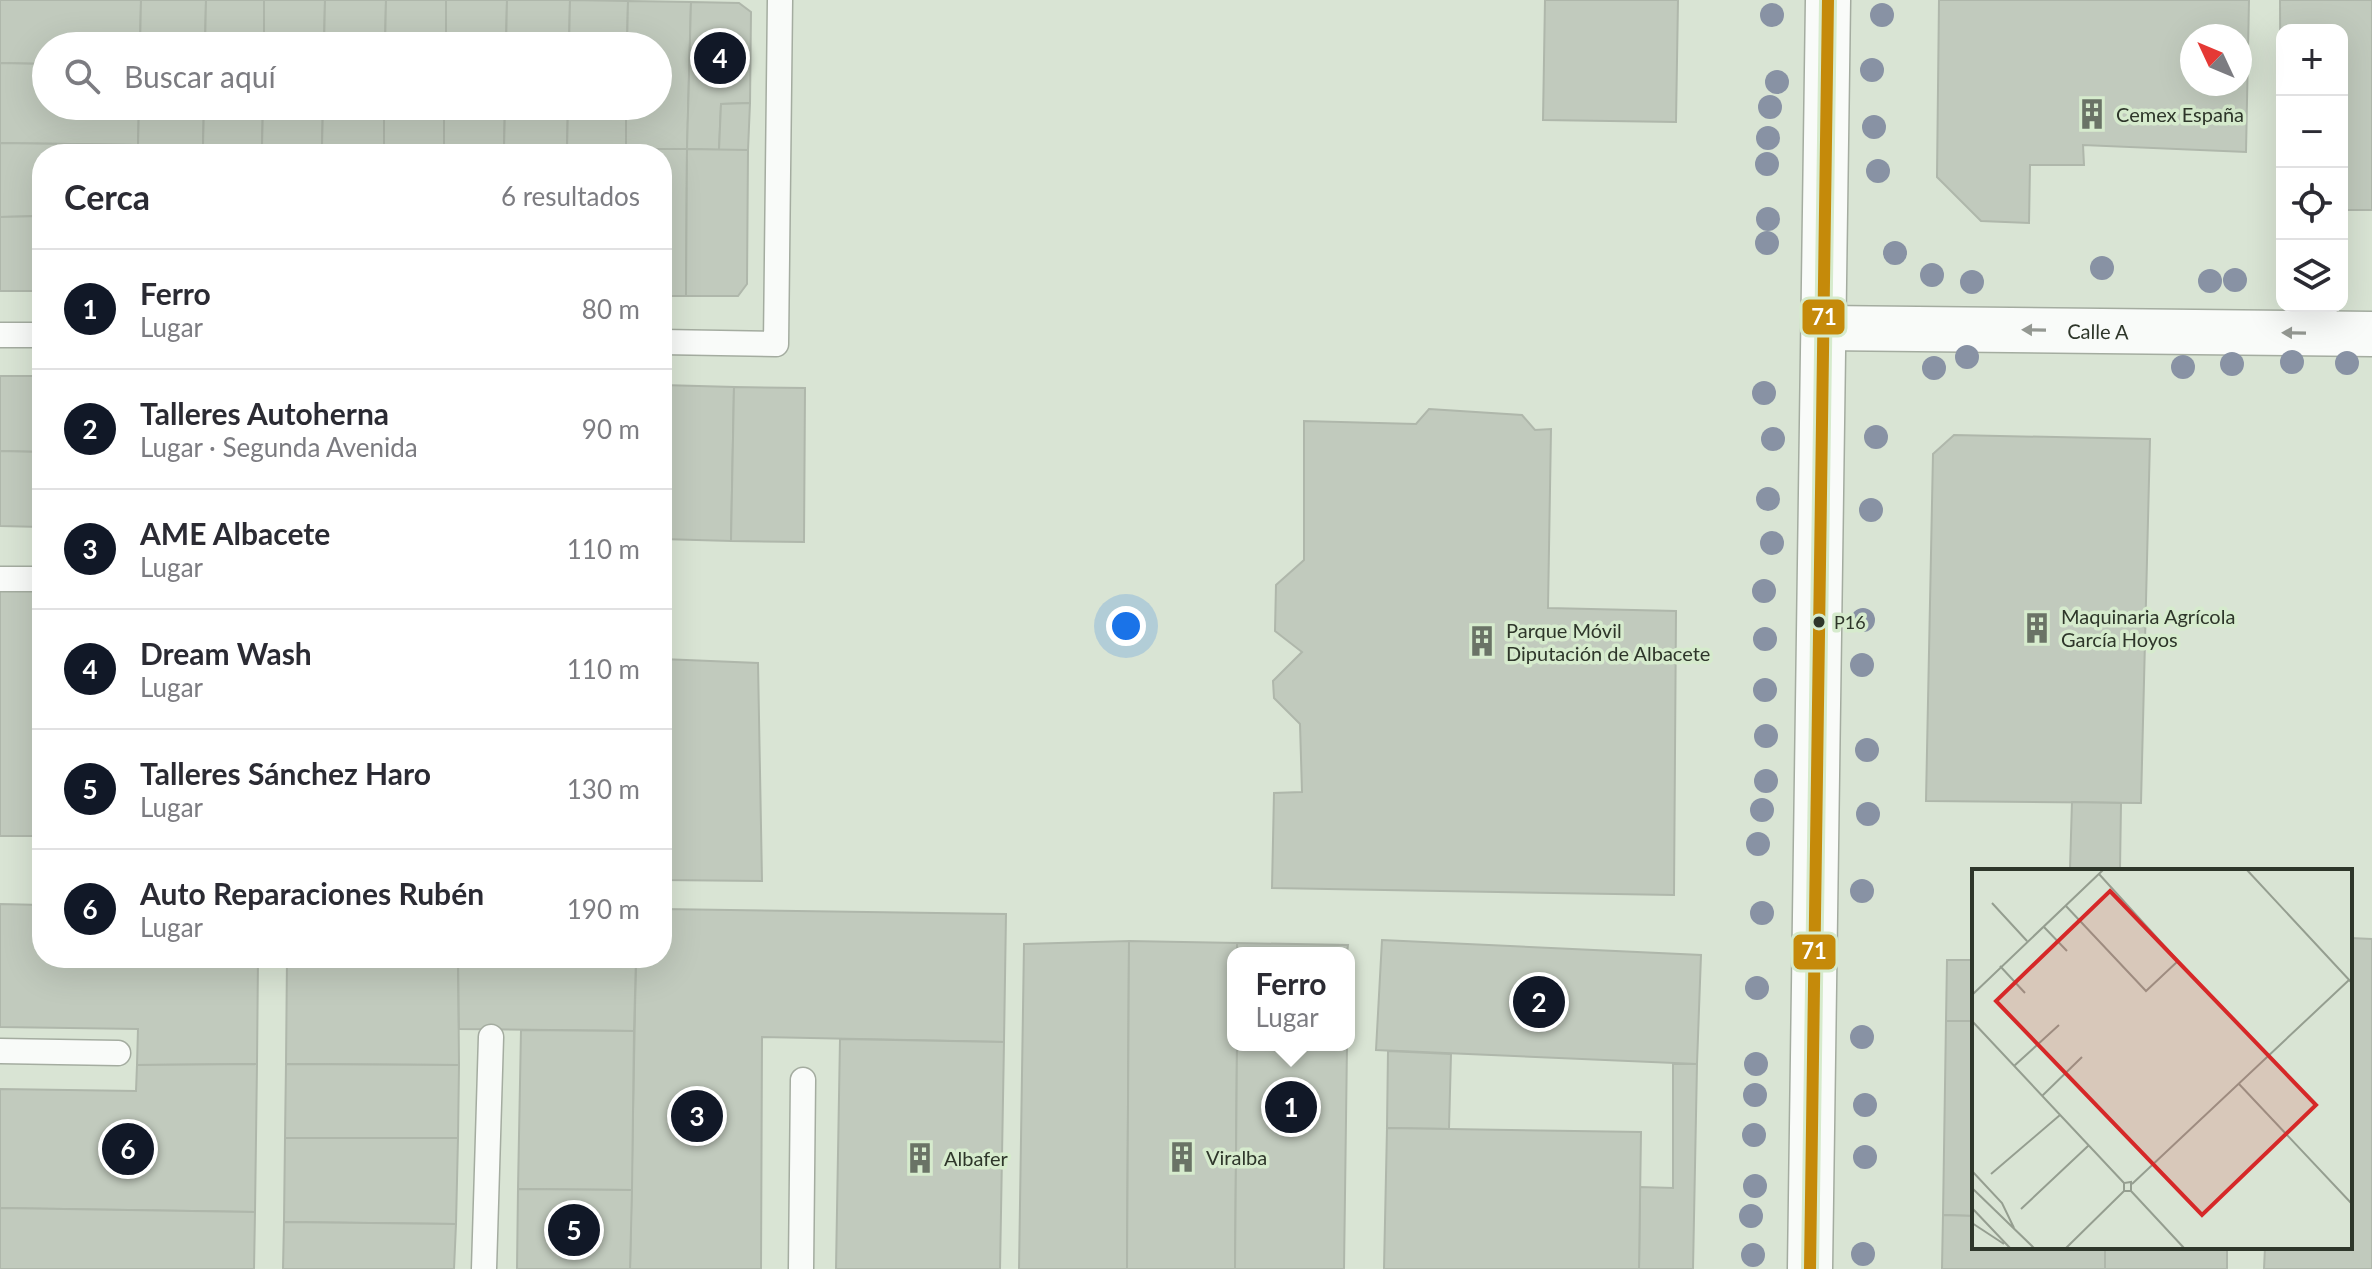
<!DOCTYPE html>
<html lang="es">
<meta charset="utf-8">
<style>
body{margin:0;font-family:Lato,sans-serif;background:#f2f2f3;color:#2b2b33}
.controls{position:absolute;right:24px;top:24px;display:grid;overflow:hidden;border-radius:16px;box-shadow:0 8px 32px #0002}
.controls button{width:72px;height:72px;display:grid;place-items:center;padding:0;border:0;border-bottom:2px solid #e1e1e2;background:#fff;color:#2b2b33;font:40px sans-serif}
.compass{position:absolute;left:2180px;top:24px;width:72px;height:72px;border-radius:50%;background:#fff;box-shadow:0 8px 32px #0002;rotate:314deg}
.you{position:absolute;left:1126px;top:626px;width:28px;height:28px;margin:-20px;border:6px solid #fff;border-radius:50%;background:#1a73e8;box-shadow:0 0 0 12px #1a73e833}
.badge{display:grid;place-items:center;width:52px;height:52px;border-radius:50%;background:#111827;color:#fff;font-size:26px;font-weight:700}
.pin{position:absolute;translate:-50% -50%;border:4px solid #fff;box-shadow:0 2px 8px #0006}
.popup{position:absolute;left:1227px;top:947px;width:128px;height:104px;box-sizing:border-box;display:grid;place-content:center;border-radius:16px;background:#fff;filter:drop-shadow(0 2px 6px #0005);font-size:26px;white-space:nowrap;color:#7c7c81}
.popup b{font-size:30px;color:#2b2b33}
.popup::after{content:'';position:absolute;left:50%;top:100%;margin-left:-16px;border:16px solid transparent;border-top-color:#fff}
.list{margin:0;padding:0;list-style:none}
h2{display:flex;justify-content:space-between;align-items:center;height:104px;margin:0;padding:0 32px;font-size:34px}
h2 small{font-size:26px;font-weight:400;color:#7c7c81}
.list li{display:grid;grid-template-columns:52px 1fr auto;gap:24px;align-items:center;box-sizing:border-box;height:120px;padding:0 32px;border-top:2px solid #e1e1e2}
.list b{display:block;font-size:30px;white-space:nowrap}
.list p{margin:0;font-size:26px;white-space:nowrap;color:#7c7c81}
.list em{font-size:26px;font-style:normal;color:#7c7c81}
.icon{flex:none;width:44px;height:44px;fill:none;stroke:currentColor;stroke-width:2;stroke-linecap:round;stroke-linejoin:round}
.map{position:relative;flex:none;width:2372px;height:1269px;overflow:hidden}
.search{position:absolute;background:#fff;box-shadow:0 8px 32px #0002;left:32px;top:32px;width:640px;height:88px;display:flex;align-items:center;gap:20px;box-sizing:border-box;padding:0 28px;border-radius:44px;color:#7c7c81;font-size:30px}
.panel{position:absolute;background:#fff;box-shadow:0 8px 32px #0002;left:32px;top:144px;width:640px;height:824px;border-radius:32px}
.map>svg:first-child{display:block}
.building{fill:#c1cabd;stroke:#afb7ab;stroke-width:2;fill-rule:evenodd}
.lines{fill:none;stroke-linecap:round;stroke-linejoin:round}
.service-casing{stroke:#a4aca0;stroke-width:27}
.minor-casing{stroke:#a4aca0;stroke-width:47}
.service{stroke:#f9fbf9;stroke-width:24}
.minor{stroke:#f9fbf9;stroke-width:44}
.bus-1-casing{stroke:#d6ebcd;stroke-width:18}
.bus-1{stroke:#c58a0a;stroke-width:12}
.tree{fill:#8892a4}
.oneway{fill:#949892}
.bus-dot{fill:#2e362a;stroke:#d6ebcd;stroke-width:3}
.labels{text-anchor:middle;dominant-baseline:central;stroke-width:7;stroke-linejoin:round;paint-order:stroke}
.bus-label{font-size:18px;fill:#2e362a;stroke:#d6ebcd;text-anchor:start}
.poi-label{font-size:20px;fill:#2e362a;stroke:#d6ebcd;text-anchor:start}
.street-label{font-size:20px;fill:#2e362a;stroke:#d6ebcd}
.inset-road{fill:none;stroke:#959e90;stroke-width:2}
.view{fill:#d62828;fill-opacity:0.15;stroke:#d62828;stroke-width:4}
.inset-edge{fill:none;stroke:#2e362a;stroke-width:4}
.line-badge{stroke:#d6ebcd;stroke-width:3}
.badge-label{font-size:22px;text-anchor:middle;font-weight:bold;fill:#fff}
</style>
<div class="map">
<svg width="2372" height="1269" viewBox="0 0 2372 1269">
<rect width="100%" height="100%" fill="#d9e4d4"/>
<g class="building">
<path d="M0,0h141l-1,46h-94v18l-46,-1z"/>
<path d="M141,0h65l-1,46h-65z"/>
<path d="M206,0h58v46h-59z"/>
<path d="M264,0h61l-1,46h-60z"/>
<path d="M325,0h61l-1,46h-61z"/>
<path d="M386,0h60v46h-61z"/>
<path d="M446,0h61l-1,46h-60z"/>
<path d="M507,0h63l-1,46h-63z"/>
<path d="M570,0l58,1 -1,45h-58z"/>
<path d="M1545,0h133l-2,122 -133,-2z"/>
<path d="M1939,0h310l-3,152 -163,-7 1,20h-54l-1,58 -48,-2 -44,-44zM2192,36h48v48h-48z"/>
<path d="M2280,0h92v210h-30v-180h-60l-1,178z"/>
<path d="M628,1l63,1 -4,147h-61v-43h32v-60h-31z"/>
<path d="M691,2l48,1 12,9 -1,91 -29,1 -2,46 -32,-1z"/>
<path d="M0,63l46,1v42h93l-1,39 -138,-2z"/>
<path d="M750,103l-2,47h-29l2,-46z"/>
<path d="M139,106h65l-1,39h-65z"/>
<path d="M204,106h59l-1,40 -59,-1z"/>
<path d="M263,106h60l-1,40h-60z"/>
<path d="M323,106h61v41l-62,-1z"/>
<rect x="384" y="106" width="60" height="41"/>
<path d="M444,106h61l-1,42 -60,-1z"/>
<path d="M505,106h63l-1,43 -63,-1z"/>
<path d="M568,106h58v43h-59z"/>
<path d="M0,143l138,2v9h-96v62l-42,1z"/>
<rect x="138" y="145" width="65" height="9"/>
<path d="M203,145l59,1v8h-59z"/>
<rect x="262" y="146" width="60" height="8"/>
<path d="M322,146l62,1v7h-62z"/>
<rect x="384" y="147" width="60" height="7"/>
<path d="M444,147l60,1v6h-60z"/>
<path d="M504,148l63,1v5h-63z"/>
<rect x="567" y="149" width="59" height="5"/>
<path d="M626,149h61l-1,147h-24v-142h-36z"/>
<path d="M687,149l61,1 -1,134 -9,12h-52z"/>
<path d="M42,216v75h-42v-74z"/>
<path d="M0,376h42v76l-42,-1z"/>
<path d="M662,385l72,2 -3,154 -69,-2z"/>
<path d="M734,387l71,1 -1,154 -73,-1z"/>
<path d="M1429,409l93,6 13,15 16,-1 -3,179 128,3 -2,284 -402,-7 2,-95 28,-1 -2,-68 -26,-26 -1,-17 29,-29 -27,-21 1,-46 28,-25v-139l112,3z"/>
<path d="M1954,435l196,4 -9,364 -215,-2 7,-347z"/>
<path d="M0,451l42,1v75l-42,-1z"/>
<path d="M0,587l42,1v248h-42z"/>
<path d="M662,659l96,4 4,218 -100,-1z"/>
<path d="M2072,802l49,1 -1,67 -50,-1z"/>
<path d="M0,904l42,1v53h216l-1,106 -120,1 1,-36 -138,-2z"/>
<path d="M662,909l344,5 -2,128 -242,-5 -1,232h-131l6,-311h26z"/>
<path d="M2350,938l22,1v330h-108l1,-22h85z"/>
<path d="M1382,940l319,15 -4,109 -321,-14z"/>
<path d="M1129,941l-2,328h-108l5,-325z"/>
<path d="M1129,941l108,2v10h-4v92h4l-2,224h-108z"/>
<path d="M1237,943l111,2 -1,8h-110z"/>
<path d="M287,958h171l1,107 -173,-1z"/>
<path d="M458,958h178l-2,73 -175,-2z"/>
<path d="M1947,960h27v61h-28z"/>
<path d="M1946,1021h28v195l-31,-1z"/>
<path d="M521,1030l113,1 -2,159 -114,-1z"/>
<path d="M840,1039l164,3 -4,227h-164z"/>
<path d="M1237,1045h110l-3,224h-109z"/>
<path d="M1388,1051l63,3 -2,75 -62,-1z"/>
<path d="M257,1064l-2,148 -255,-4v-119l136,2 1,-26z"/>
<path d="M286,1064l173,1 -1,73h-173z"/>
<path d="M1673,1064h24l-4,205h-54l1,-82 33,1z"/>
<path d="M1387,1128l254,4 -2,137h-255z"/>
<path d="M285,1138h173l-2,86 -172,-2z"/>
<path d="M518,1189l114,1 -2,79h-113z"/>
<path d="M0,1208l255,4 -1,57h-254z"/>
<path d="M1943,1215l31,1v31h131v22h-163z"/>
<path d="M284,1222l172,2 -2,45h-171z"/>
<rect x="2105" y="1247" width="122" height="22"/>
</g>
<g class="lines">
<defs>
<g id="service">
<path d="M0,335h42"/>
<path d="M662,342l114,2 4,-344"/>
<path d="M0,579h42"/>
<path d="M0,1051l118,2"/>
<path d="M484,1269l7,-232"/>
<path d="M801,1269l2,-189"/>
</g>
<g id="minor">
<path id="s1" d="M1824,328l548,6"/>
<path d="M1810,1269l18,-1269"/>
</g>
</defs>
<use href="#service" class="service-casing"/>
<use href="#minor" class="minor-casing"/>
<use href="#service" class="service"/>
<use href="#minor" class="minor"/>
<defs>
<path id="bus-1" d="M1810,1269l18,-1269"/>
</defs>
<use href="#bus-1" class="bus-1-casing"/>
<use href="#bus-1" class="bus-1"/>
</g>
<g class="tree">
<circle cx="1772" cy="15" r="12"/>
<circle cx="1882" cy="15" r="12"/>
<circle cx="1872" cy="70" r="12"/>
<circle cx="1777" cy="82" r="12"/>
<circle cx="1770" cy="107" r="12"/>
<circle cx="1874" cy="127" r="12"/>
<circle cx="1768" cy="138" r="12"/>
<circle cx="1767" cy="164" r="12"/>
<circle cx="1878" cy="171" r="12"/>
<circle cx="1768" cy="219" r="12"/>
<circle cx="1767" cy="243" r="12"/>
<circle cx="1895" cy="253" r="12"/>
<circle cx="2102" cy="268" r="12"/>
<circle cx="1932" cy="275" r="12"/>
<circle cx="2235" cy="280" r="12"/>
<circle cx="2210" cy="281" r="12"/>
<circle cx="1972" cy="282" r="12"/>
<circle cx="1967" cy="357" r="12"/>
<circle cx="2292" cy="362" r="12"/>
<circle cx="2347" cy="363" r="12"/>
<circle cx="2232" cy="364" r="12"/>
<circle cx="2183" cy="367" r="12"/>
<circle cx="1934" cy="368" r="12"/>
<circle cx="1764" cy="393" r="12"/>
<circle cx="1876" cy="437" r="12"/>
<circle cx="1773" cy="439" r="12"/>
<circle cx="1768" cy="499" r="12"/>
<circle cx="1871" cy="510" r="12"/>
<circle cx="1772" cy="543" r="12"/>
<circle cx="1764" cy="591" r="12"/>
<circle cx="1863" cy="620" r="12"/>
<circle cx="1765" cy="639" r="12"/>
<circle cx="1862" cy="665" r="12"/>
<circle cx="1765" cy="690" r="12"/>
<circle cx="1766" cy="736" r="12"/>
<circle cx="1867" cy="750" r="12"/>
<circle cx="1766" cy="781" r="12"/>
<circle cx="1762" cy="810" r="12"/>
<circle cx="1868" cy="814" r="12"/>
<circle cx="1758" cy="844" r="12"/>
<circle cx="1862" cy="891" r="12"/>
<circle cx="1762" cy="913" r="12"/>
<circle cx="1757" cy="988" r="12"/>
<circle cx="1862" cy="1037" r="12"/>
<circle cx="1756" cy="1064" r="12"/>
<circle cx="1755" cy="1095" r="12"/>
<circle cx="1865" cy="1105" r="12"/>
<circle cx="1754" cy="1135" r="12"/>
<circle cx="1865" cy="1157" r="12"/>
<circle cx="1755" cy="1186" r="12"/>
<circle cx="1751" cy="1216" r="12"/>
<circle cx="1863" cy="1254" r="12"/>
<circle cx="1753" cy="1255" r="12"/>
</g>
<defs><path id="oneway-solid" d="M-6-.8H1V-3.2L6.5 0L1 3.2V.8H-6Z" transform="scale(2)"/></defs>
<g class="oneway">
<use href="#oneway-solid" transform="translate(2034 330) rotate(-179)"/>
<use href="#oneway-solid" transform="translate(2294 333) rotate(-179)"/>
</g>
<defs>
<symbol id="building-bare" viewBox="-9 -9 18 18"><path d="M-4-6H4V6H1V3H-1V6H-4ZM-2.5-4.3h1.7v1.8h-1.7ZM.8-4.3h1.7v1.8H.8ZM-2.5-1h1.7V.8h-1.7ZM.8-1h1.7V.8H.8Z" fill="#6a7366" stroke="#d6ebcd" stroke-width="2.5" paint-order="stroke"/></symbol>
</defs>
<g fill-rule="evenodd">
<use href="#building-bare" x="2070" y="92" width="44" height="44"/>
<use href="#building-bare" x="2015" y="606" width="44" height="44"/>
<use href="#building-bare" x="1460" y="619" width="44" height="44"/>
<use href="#building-bare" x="1160" y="1135" width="44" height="44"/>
<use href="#building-bare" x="898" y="1136" width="44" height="44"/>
</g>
<circle class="bus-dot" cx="1819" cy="622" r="7"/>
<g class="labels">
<g class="bus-label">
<text x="1834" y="622">P16</text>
</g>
<g class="poi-label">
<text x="2116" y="114">Cemex España</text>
<text x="2061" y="616">Maquinaria Agrícola<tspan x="2061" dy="23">García Hoyos</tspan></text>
<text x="1506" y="630">Parque Móvil<tspan x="1506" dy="23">Diputación de Albacete</tspan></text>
<text x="1206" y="1157">Viralba</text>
<text x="944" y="1158">Albafer</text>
</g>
<g class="street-label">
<text stroke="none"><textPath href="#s1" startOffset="274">Calle A</textPath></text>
</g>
</g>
<g transform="translate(1972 869)">
<rect width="380" height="380" fill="#d9e4d4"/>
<path class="inset-road" d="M275,1l105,113M20,34l35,38M93,36l81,86 32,-30 -79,-87M71,57l24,25M28,97l25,27M0,126l131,-125M0,152l152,162M42,197l45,-41M267,215l113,120M70,227l40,-39M0,302l30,32 12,25M19,305l69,-59M160,315l217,-204M0,319l62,60M159,322l53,57M0,339l38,40M49,340l67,-63M0,354l32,21M94,379l58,-57h7v-9l-7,1v8"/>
<path class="view" d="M138,22l206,214 -114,110 -206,-214z"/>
<rect width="380" height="380" class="inset-edge"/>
</g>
<g class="line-badge">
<rect x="1801" y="298" width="45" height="38" rx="8" fill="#c58a0a"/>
<rect x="1792" y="933" width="45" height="38" rx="8" fill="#c58a0a"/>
</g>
<g class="badge-label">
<text x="1824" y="325">71</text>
<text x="1814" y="959">71</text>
</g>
</svg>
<div class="controls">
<button>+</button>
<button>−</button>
<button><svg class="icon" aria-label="locate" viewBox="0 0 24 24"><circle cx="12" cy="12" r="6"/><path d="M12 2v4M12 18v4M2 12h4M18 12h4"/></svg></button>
<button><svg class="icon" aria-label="layers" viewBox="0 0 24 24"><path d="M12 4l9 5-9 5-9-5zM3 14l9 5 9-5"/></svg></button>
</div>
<svg class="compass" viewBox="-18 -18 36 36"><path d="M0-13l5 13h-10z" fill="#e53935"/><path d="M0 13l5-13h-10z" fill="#7c7c81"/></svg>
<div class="you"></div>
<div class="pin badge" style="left:1291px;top:1107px">1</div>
<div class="popup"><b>Ferro</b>Lugar</div>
<div class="pin badge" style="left:1539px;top:1002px">2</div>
<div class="pin badge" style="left:697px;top:1116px">3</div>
<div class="pin badge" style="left:720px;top:58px">4</div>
<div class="pin badge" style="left:574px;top:1230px">5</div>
<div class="pin badge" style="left:128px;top:1149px">6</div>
<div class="search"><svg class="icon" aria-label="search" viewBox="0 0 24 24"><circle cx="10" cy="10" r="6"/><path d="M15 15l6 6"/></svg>Buscar aquí</div>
<section class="panel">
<h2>Cerca<small>6 resultados</small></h2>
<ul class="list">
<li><span class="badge">1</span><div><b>Ferro</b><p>Lugar</p></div><em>80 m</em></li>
<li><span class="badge">2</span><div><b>Talleres Autoherna</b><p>Lugar · Segunda Avenida</p></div><em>90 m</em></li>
<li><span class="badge">3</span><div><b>AME Albacete</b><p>Lugar</p></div><em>110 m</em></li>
<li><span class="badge">4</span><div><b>Dream Wash</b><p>Lugar</p></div><em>110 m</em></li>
<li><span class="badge">5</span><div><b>Talleres Sánchez Haro</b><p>Lugar</p></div><em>130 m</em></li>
<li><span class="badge">6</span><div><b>Auto Reparaciones Rubén</b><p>Lugar</p></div><em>190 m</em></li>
</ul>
</section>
</div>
